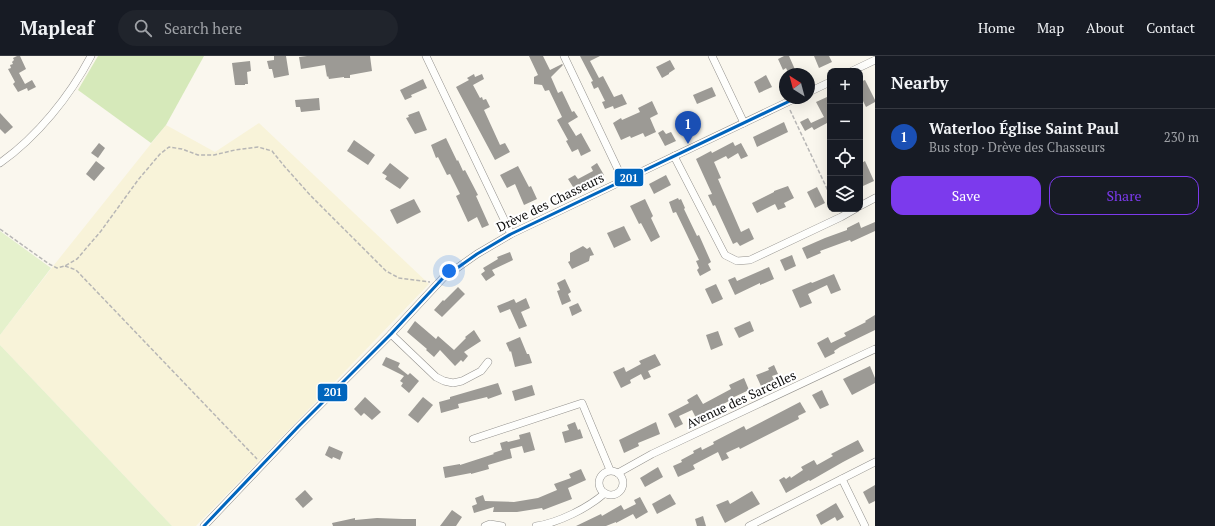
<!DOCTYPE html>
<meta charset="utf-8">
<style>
body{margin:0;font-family:"PT Serif",serif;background:#20242c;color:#f1f3f6}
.controls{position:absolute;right:12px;top:12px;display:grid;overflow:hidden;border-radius:8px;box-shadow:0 4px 16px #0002}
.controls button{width:36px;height:36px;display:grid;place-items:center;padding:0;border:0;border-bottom:1px solid #363941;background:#171b24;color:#f1f3f6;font:20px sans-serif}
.compass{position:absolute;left:779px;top:12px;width:36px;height:36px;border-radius:50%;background:#171b24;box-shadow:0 4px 16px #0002;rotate:324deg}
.you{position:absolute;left:449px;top:215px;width:14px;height:14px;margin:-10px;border:3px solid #fff;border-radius:50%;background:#1a73e8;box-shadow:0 0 0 6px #1a73e833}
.badge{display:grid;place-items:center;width:26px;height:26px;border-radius:50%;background:#7c3aed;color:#fff;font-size:13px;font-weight:700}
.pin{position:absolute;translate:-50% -33px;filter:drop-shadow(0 1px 2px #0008)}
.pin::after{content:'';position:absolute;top:21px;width:14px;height:12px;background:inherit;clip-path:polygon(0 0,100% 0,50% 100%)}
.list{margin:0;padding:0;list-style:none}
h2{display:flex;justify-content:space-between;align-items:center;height:52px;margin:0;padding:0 16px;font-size:17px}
h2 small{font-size:13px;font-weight:400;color:#9ea1a6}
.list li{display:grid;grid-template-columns:26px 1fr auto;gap:12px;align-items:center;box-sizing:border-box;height:56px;padding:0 16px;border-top:1px solid #363941}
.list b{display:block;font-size:15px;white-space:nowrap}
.list p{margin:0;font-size:13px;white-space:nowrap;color:#9ea1a6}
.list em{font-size:13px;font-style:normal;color:#9ea1a6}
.actions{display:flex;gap:8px;padding:12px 16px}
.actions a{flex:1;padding:9px 0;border:1px solid #7c3aed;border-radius:12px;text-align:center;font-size:14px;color:#7c3aed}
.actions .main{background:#7c3aed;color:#fff}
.icon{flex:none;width:22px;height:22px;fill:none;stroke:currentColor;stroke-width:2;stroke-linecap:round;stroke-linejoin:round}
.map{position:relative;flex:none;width:875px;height:470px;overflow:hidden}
header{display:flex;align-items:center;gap:24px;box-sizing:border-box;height:56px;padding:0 20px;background:#171b24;border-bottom:1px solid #363941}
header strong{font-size:19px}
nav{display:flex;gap:22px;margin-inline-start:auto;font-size:14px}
.search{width:280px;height:36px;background:#20242c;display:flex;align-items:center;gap:10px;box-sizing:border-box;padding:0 14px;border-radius:22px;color:#9ea1a6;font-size:15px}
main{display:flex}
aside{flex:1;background:#171b24}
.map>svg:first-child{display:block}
.farmland{fill:#f8f3d9}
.green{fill:#e5f1cc}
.forest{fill:#d6e9ba}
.building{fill:#9c9a95}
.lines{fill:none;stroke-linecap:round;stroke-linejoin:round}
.minor-casing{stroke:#93918d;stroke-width:8}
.path{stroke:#b7b6b5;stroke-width:1.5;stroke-dasharray:4 2;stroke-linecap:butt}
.minor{stroke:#fefefc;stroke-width:7}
.bus-1-casing{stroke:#fff;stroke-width:6}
.bus-1{stroke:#0065bd;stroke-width:3}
.labels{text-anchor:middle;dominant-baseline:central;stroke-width:4;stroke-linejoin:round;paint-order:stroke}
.street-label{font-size:13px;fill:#0b0b0b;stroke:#fff}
.line-badge{stroke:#fff;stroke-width:1.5}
.badge-label{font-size:11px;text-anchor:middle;font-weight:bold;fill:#fff}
</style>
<header>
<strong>Mapleaf</strong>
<div class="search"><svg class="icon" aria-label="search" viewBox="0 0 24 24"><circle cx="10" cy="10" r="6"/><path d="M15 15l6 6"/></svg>Search here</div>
<nav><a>Home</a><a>Map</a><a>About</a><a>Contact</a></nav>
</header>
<main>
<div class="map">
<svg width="875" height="470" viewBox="0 0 875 470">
<rect width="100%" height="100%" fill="#faf7ee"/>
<path class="farmland" d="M259,67l170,161 -233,242h-24l-172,-181v-10l54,-70 112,-140 49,27z"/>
<g class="green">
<path d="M0,175l51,37 -51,67z"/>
<path d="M0,289l172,181h-172z"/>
</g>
<path class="forest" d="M98,0h106l-38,69 -15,18 -73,-53z"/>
<g class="building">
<path d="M17,0h3l6,13 -7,4 6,11 7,-4 4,7 -8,4 -1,-3 -9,4 -5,-8 2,-2 -7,-13 3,-1 -1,-3 3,-1 -1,-2 2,-2 -1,-2z"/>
<path d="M274,0h12l3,19 -15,3 -2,-9h-3l-2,-8 7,-1z"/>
<path d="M307,0h63l2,15 -22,4v3h-6v-1l-15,2 -1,-3 -1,1 -2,-12 -24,4 -2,-12z"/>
<path d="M529,0h14l7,14 12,-6 1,1 -12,12 7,16 4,-2 10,21 2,-1 4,6 -10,6 8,13 5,-3 10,18 -10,5 -3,-7 -6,3 -6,-11 2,-1 -11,-20 5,-3 -13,-27 -4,1 -3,-6 -8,-1v-7l4,-2z"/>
<path d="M580,0h20l-10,5 9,17 4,-2 11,21 8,-3 5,10 -13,5 -1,-3 -8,3 -3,-7 3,-1 -7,-14 -4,2 -3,-7 2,-1z"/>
<path d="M784,0h5l8,18h-8l-3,-6 -3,2 -5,-11z"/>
<path d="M814,0h15l3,6 -13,6z"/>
<path d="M670,4l5,9 -6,4v1l-7,4 -6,-11z"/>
<path d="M250,5l1,10 -4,1 1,12h-3v1h-10l-3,-22z"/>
<path d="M474,18l1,3 7,-3 2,5 -11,6 7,13 2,-1 1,3 3,-1 4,8 -6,3 16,35 5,-2 5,9 -15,8 -39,-73 13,-7 -2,-2z"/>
<path d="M766,19l6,12 -13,6 -5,-11z"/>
<path d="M423,23l4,9 -16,7 1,2 -7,3 -5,-10z"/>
<path d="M865,24l10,20v2l-9,5 -6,-12v-13z"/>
<path d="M712,31l4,9 -19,8 -4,-9z"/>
<path d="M827,41l3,7v26l-3,-7 -13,7 -2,-3 -7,4 -5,-9 8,-4 3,5 13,-6 -8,-15z"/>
<path d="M319,42l1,12 -19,2 -1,-5h-4l-1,-7z"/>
<path d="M652,45l6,13 -8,4 6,14 -11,5 -2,-4 -12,5 -1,-2 -9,4 -8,-17 8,-5 1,2 18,-8 -2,-4z"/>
<path d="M419,55l8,19 -12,4 -9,-16 3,-1 -1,-2z"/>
<path d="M0,57l13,14 -8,7 -5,-5z"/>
<path d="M784,66l4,10 -31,15 -4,-10z"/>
<path d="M663,74l3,4 5,-2 5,9 -11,5 -7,-13z"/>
<path d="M446,82l11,23 1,-1 5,11 2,-1 13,25 -2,1 13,29 -7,3 -5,-11 -9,5 -12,-26 4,-2 -10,-20 -3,1 -9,-18 -2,1 -5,-13z"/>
<path d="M354,84l21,15 -7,10 -21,-14z"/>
<path d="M733,86l2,4 6,-3 7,13 -7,3 -3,-6 -10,6 -2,-3 -12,6 7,16 -3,1 23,53 8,-4 5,11 -14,7 -3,-4 -4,2 -18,-39 -2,1 -5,-11 4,-1 -16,-35 15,-8 1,2z"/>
<path d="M99,87l6,5 -7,10 -7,-5z"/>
<path d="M96,105l9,7 -11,13 -8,-7z"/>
<path d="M865,105l9,20 -11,5 -3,-6v-16z"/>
<path d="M390,107l19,15 -9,11 -15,-10 2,-3 -5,-3z"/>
<path d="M597,107l7,12 -7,3 1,2 -16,9 -2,-2 -5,3 -7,-11 7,-4 3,4 15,-8 -2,-4z"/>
<path d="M518,110l11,21 2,-1 6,13 -13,6 -9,-21 -8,4 -7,-13z"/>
<path d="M666,119l5,10 -17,9 -5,-10z"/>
<path d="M788,130l6,12 -10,5 2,4 -8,3 -3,-6 -18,9 -5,-10 22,-11v-1z"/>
<path d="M817,131l8,16 -10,5 -8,-16z"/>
<path d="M678,142l1,2 2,-1 4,9 -1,1 13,27 2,-1 12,27 -3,2 3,6 -11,6 -3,-6 2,-2 -3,-7 3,-1 -23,-48 -3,1 -4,-11z"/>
<path d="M414,143l7,13 -24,12 -7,-14z"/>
<path d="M645,143l8,17 -2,2 9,19 -9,5 -10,-19 -2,1 -9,-18z"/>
<path d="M859,166l2,6 14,-6v9l-24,11 -1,-2 -30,11 1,2 -14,6 -5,-11 23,-10 22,-8v-2z"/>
<path d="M624,170l7,14 -17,8 -7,-15z"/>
<path d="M583,190l4,3 3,-2 4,8 -4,1 -1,5 -17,8 -4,-7 2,-1v-8z"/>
<path d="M510,196l3,8 -21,10 3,5 -9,6 -5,-7 4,-3 -2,-3 15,-9 -1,-2z"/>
<path d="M792,199l4,11 -11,5 -5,-11z"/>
<path d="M769,211l5,12 -14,6v-2l-25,12 -7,-15 7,-3 2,4z"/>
<path d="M834,218l7,16 -10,4 -4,-9 -19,9 4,9 -12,5 -8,-18 19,-8 1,1z"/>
<path d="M565,223l6,13 -3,2 3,7 -9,4 -5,-14 3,-1 -3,-7z"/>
<path d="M716,228l7,15 -11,5 -7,-15z"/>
<path d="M458,231l7,7 -23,23 -8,-7 9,-10 1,1z"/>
<path d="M526,242l4,10 -9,4 6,14 -8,3 -9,-20 -10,4 -3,-7 17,-7 2,4z"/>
<path d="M578,247l4,8 -10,5 -3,-9z"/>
<path d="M875,259v15l-35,17 -6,4 1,2 -10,5 -8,-15 11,-6 3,6 15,-7 -2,-3 22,-11 -1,-1z"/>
<path d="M415,265l21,18 2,-3 16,14 12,-12 -1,-1 9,-7 7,11 -17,11 4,4 -5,6 -2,-2 -6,6 -15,-16 -6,7 -8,-7 1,-1 -20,-17z"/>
<path d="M750,265l4,10 -15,7 -5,-10z"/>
<path d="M718,275l5,14 -12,5 -5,-15z"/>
<path d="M520,281l7,17h2l3,9 -17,4 -4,-16 -1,1 -4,-9z"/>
<path d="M655,298l6,11 -13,6 3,6 -7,3 -3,-6 -11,6 1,3 -10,5 -8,-16 11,-5 2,5 15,-8 -2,-3z"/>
<path d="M386,301l14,6 -2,4 10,8 2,-2 9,8 -10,12 -8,-7 2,-3 -3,-2 4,-5 -22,-11z"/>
<path d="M774,309l4,9 -6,2 2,4 -13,6 -5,-11 13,-5 -1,-2z"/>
<path d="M870,310l5,12v5l-23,12 -9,-16z"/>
<path d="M744,322l5,12 -19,9 1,1 -35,18 -4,-8 -13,6 4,8 -8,4 -7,-14 21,-11 -2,-3 10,-6 6,10 28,-15 -2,-4z"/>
<path d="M498,327l4,11 -14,5 -1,-2 -29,7 1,4 -18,5 -2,-11 11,-3v-2z"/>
<path d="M532,329l3,10 -20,6 -3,-10z"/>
<path d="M822,334l7,15 -9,4 -8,-14z"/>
<path d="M365,341l16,15 -9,8 -8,-7 -3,3 -7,-7z"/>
<path d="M423,341l10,8 -15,18 -10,-8z"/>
<path d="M800,346l6,10 -8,4 1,3 -59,30 -1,-2 -13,6 3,5 -7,3 -4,-9 -25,13 2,4 -17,8 -5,-11 9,-4 -1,-2 13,-7 -1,-2 8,-4 1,3 12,-6 -1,-2 31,-16 2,4z"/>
<path d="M575,366l3,8 2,-1 3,9 -18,5 -3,-11 7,-2 -2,-5z"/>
<path d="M656,366l4,12 -22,9 1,3 -15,7 -5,-13z"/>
<path d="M530,376l5,18 -11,3 -2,-7 -12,3 2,9 -24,7 1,4 -18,5v-1l-26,5 -2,-11 17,-3v1l34,-11 -1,-1 9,-3 -2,-7 7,-2 1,1 12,-3 -1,-4z"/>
<path d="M858,384l6,11 -21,11 -33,19 -1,-1 -23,13 -7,-13 5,-3 2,2 4,-3 1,2 12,-8 -2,-3 13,-7 3,5 16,-9 -2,-2z"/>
<path d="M329,390l14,6 -3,8 -7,-3 -1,2 -7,-4z"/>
<path d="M658,411l5,10 -18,10 -5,-9z"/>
<path d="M581,413l5,11 -18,8 4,11 -29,11 -1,-2 -25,4h-24l1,-5 -20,6 -2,-7 5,-2 -2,-6 8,-3 2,6 29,1 24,-4 19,-8 -3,-6 17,-6 -2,-4z"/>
<path d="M875,429v16l-6,3 -6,-12z"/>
<path d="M305,434l8,9 -10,9 -8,-9z"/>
<path d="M752,435l8,13 -35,19 -9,-18 12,-5 2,4z"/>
<path d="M670,438l6,10 -19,10 -5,-10z"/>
<path d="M640,441l8,15 -12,7 -3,-5 -17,9v-1l-10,4h-30l25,-12 1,2 19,-11 3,5 12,-6 -2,-4z"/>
<path d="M836,447l8,14 -7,4 -2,-4 -14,8 -5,-10z"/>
<path d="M452,454l10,7 -6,9h-16z"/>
<path d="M703,460l3,10h-9l-2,-7z"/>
<path d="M355,462v2l22,-2 26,1h13v7h-83l-1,-3z"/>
</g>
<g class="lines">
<defs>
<g id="minor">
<path d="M426,0l85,178"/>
<path d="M564,0l59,124"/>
<path d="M712,0l32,67"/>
<path d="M852,15l23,-11"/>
<path d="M809,36l21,-10"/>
<path d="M674,100l51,99 12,6 13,-1 91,-43 14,-8"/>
<path d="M0,107c37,-26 70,-67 91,-107"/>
<path d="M860,150l15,-8"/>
<path d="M391,278l45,43 8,4 9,2 9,-2 19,-10 7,-9"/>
<path d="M473,383l109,-36 28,67"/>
<circle cx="611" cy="427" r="12"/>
<path d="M618,417l34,-19 223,-105"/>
<path d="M842,423l23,47"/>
<path d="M204,470l94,-99 93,-93 52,-56 34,-24 34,-20 285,-136"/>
<path d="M485,470l5,-2 12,2"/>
<path d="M536,470c22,-3 52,-18 69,-33"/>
<path d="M749,470l126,-64"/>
</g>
</defs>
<use href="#minor" class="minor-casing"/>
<g class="path">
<path d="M790,54l40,85"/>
<path d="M0,173l49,35 8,4 8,-2 12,-7 24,-28 37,-51 22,-26 9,-7 13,2 16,6h16l21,-5 23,-3 14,4 13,16 26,29 75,75 13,7 31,4"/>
<path d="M65,210l11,4 181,189"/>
</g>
<use href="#minor" class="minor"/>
<defs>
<path id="bus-1" d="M204,470l94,-99 93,-93 52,-56 34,-24 34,-20 285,-136"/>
</defs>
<use href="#bus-1" class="bus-1-casing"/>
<use href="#bus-1" class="bus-1"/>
</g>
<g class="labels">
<g class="street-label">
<text transform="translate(550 146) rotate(-26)">Drève des Chasseurs</text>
<text transform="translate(741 343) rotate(-25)">Avenue des Sarcelles</text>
</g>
</g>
<g class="line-badge">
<rect x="614" y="112" width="30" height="19" rx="4" fill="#0065bd"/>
<rect x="317" y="327" width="31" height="19" rx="4" fill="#0065bd"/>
</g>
<g class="badge-label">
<text x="629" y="126">201</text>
<text x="333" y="340">201</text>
</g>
</svg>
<div class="controls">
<button>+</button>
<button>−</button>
<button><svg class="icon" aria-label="locate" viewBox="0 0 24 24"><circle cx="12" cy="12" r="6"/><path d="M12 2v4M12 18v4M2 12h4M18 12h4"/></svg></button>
<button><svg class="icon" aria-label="layers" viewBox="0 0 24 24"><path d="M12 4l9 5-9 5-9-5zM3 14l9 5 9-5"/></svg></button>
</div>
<svg class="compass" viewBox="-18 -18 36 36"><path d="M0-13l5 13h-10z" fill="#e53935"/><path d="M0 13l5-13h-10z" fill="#9ea1a6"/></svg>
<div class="you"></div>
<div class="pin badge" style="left:688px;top:88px;background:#1a4fb4">1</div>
</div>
<aside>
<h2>Nearby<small></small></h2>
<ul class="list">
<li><span class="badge" style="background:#1a4fb4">1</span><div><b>Waterloo Église Saint Paul</b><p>Bus stop · Drève des Chasseurs</p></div><em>230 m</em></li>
</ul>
<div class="actions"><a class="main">Save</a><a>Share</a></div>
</aside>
</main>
